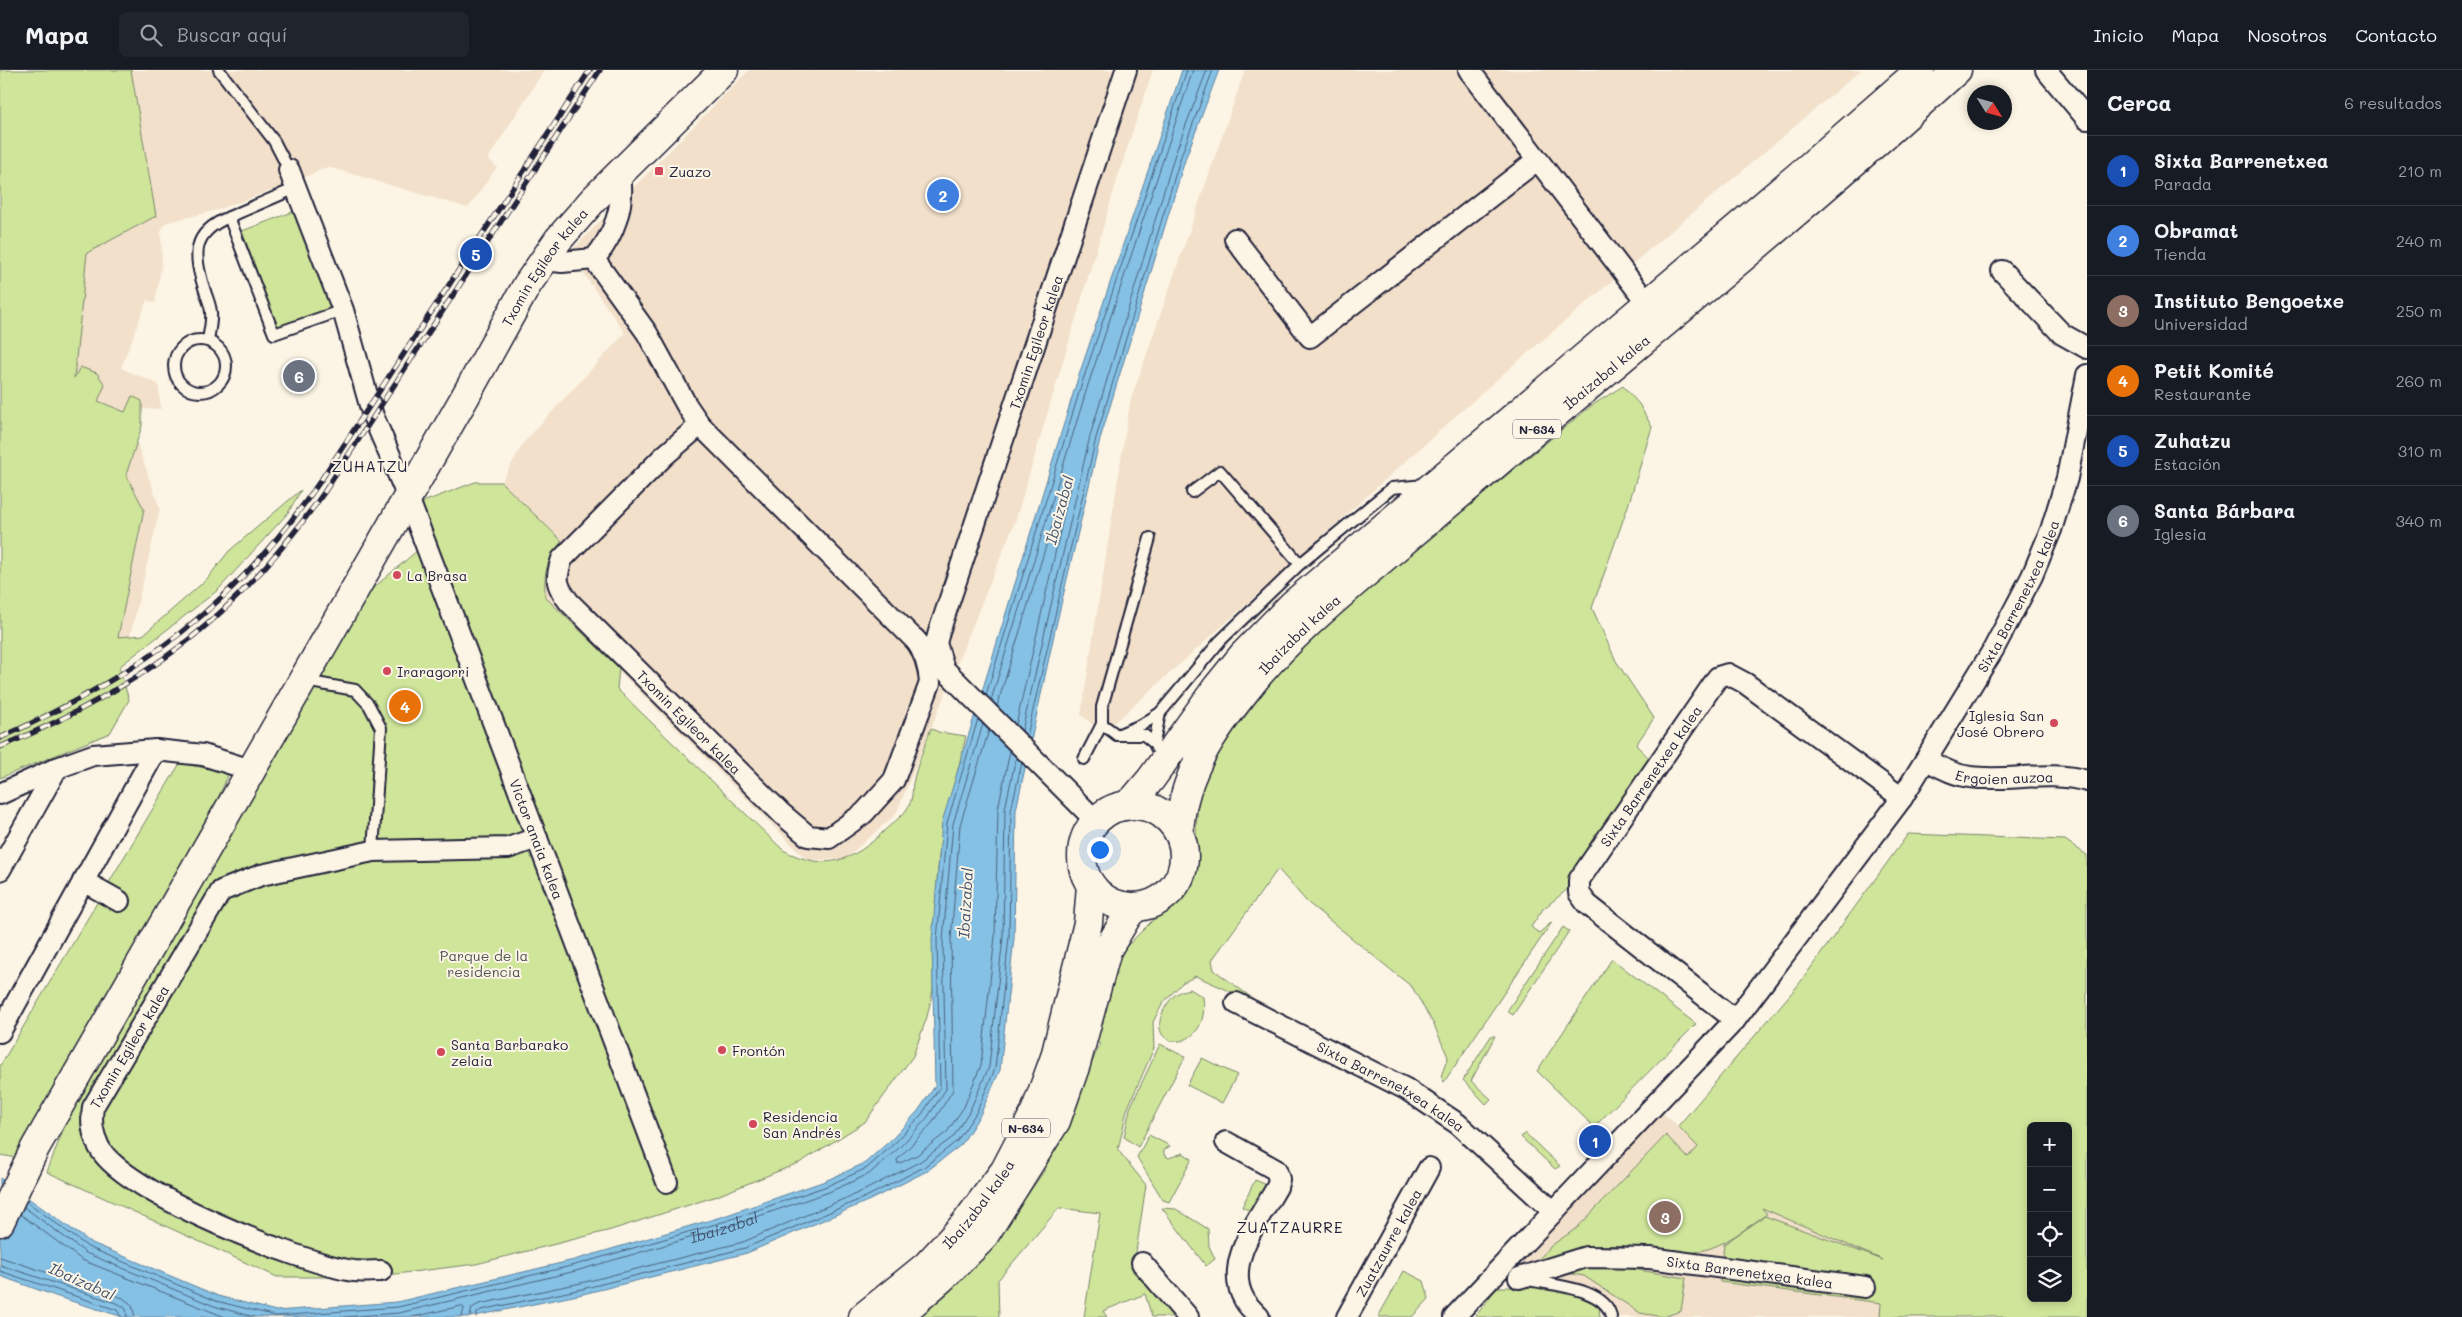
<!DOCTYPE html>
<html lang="es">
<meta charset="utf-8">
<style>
body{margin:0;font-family:Mali,sans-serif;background:#20242c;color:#f1f3f6}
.controls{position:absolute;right:15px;bottom:15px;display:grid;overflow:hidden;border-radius:8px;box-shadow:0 2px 8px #0003}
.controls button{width:45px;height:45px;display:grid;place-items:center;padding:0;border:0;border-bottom:1px solid #363941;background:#171b24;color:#f1f3f6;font:25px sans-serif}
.compass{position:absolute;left:1967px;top:15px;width:45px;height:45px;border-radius:50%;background:#171b24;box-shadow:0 2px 8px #0003;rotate:127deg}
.you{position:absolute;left:1099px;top:779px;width:18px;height:18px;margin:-12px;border:4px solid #fff;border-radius:50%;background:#1a73e8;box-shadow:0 0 0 8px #1a73e833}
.badge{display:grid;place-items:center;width:32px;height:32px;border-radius:50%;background:#db2777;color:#fff;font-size:16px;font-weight:700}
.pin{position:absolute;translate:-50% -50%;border:2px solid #fff;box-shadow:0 1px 5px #0006}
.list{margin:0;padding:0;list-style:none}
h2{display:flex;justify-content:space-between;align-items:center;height:65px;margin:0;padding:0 20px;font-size:21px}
h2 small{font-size:16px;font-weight:400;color:#9ea1a6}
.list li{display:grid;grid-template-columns:32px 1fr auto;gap:15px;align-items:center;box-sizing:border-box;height:70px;padding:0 20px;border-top:1px solid #363941}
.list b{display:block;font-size:19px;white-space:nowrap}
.list p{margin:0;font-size:16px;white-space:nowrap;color:#9ea1a6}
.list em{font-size:16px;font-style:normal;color:#9ea1a6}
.icon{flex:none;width:28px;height:28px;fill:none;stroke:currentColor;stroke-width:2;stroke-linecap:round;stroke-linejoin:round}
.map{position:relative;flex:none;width:2087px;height:1247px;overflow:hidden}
header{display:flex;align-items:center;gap:30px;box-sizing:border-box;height:70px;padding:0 25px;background:#171b24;border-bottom:1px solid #363941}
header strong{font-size:24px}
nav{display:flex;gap:28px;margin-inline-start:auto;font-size:18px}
.search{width:350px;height:45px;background:#20242c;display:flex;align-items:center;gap:12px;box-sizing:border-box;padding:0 18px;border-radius:8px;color:#9ea1a6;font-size:19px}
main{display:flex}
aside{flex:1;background:#171b24}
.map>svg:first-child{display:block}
.built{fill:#f2e0ca}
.green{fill:#cfe59a;stroke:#78846a;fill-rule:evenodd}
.water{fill:#85c1e4;stroke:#5d81a0}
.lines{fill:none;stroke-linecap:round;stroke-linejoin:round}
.shore{stroke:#4a627f;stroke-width:1}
.lane-casing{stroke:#22223b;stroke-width:14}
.street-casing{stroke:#22223b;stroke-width:24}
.secondary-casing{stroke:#22223b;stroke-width:31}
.highway-casing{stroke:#22223b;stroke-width:31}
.lane{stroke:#fcf5e5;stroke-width:10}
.street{stroke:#fcf5e5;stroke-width:20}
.secondary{stroke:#fcf5e5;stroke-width:28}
.highway{stroke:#fcf5e5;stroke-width:28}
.rail-casing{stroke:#22223b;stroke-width:5.5}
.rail{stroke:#fcf5e5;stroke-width:4;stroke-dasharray:11;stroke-linecap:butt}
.poi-dot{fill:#d1495b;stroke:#fcf5e5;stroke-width:2}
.labels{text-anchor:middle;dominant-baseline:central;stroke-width:4;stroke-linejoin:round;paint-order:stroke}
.shield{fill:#fcf5e5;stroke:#63616e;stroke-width:1}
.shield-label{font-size:12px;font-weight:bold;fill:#22223b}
.poi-label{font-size:14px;fill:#22223b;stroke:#fcf5e5;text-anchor:start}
.street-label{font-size:14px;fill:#22223b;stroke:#fcf5e5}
.park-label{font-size:14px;fill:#4d5353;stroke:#fcf5e5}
.neighbourhood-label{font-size:15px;letter-spacing:1px;fill:#22223b;stroke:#fcf5e5}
.water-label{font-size:15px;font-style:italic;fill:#40526e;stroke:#fcf5e5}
</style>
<header>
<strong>Mapa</strong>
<div class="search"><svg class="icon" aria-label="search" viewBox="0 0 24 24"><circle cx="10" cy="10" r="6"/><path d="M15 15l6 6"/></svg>Buscar aquí</div>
<nav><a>Inicio</a><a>Mapa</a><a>Nosotros</a><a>Contacto</a></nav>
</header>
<main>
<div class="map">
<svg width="2087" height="1247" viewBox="0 0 2087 1247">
<rect width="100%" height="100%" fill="#fcf5e5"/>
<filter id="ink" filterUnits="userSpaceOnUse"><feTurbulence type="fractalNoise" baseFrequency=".02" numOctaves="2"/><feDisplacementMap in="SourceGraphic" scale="10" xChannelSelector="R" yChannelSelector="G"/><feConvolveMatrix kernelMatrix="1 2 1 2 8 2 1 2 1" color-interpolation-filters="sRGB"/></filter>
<g filter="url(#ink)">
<g class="built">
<path d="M0,0h544l-56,89 9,8 -29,41 -140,-41 -34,15 -77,28 -52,13 -4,9 1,30 -7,41 -8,-3 -26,68 37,16 3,25h-27l-4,14 30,86 -34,145 -47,6z"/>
<path d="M749,0h404l-32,97 -105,352 -120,295 -51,45 -38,1 -262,-263 -1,-23 4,-15 14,-18 -61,-59 24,-41 100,-108 -56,-80z"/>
<path d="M1245,0h616l-357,303 -401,360 -22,-18 49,-313z"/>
<path d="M1654,1036l24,20 74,78 275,113h-416l-12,-18 -104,-27z"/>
</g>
<g class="green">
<path d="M0,0h131l25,146 -69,37 -13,125 6,-11 17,6 8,12 -7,16 27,11 7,-16 10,5v25l-16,49 18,34 -26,128 25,-2 63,-55 23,-29 72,-61 -13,23 -70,77 -99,77 10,33 -19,33 -110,45z"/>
<path d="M295,141l36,97 -54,19 -35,-96z"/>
<path d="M1623,316l16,18 13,23 -24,79 -36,102 24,53 38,57 -18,27 14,14 -82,130 -25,20 -12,18 8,6 13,-11 -108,160 -3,-6 7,-19 -14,-32 -22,-38 -105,-85 -29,-33 -66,91 2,10 49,36 -67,-30 -14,7 -19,20 -10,19 1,26 -27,62 -9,40 28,35 -13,87 49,45h-30l-7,-23 -42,17 4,6h-23l16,-104 -41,-5 -61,72 1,37h-83l45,-36 47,-58 36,-52 56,-127 -7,-4 22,-82 38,-38 18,-13 18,-21 8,-27 -1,-33 4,-41 21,-37 52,-68 38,-39 58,-53 222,-182z"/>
<path d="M475,412h26l61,59c-16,21 -18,29 -17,56l74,71 -2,21 166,161c42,22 70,12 102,-20 7,-7 17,-13 22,-21 6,-8 5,-18 6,-26 4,-19 12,-37 18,-55l7,4 28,4 -26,108 -5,64 -2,82 -6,27 -14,39 -48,66 -64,40 -84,34 -106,34 -135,34 -104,13h-95l-230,-105 29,-76 283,-496 59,-50 5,-48z"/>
<path d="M180,693l49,10 -10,23 -202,362 -17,-3v-89z"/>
<path d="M1908,764l157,6 22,15v462h-207l1,-14 -161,-21 4,-38 41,-28 118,44 -121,-52 5,6c-21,14 -41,31 -66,37 -20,5 -44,0 -64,-4 -35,-5 -70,2 -100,19l-1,-4 16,-17 25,-17 89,-93 22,23 10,-11 -20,-21 121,-142zM2031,1056h37v172h-37z"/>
<path d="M1563,857l6,4 -56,84 -6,-4z"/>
<path d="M1612,889l84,65 -102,103 -57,-56z"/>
<path d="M1190,919l13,8c9,59 -65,56 -37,9 6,-10 12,-15 24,-17z"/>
<path d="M1491,966h4l-24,45 20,18 -5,5 -23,-24z"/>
<path d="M1160,974l25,13 -47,90 -14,-10 6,-29z"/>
<path d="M1202,988l35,17 -15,28 -35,-18z"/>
<path d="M1525,1063l35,33 -5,3 -34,-32z"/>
<path d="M1149,1065l21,11 -6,4v5l5,3 14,-5 9,6 -23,43 -6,-2 -26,-43z"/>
<path d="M1255,1110l12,5 -14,27 -11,-5z"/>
<path d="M1162,1138l14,1 32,20 1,17 6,13 -9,7z"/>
<path d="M1585,1196l42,2 59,10 -5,33 -18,6 -23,-4 -56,-37 -29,-5z"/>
<path d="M1404,1201l20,10 5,18 -17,18h-34z"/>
<path d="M1500,1217c34,1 69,-2 99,17l1,13h-125l20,-27z"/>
</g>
<path class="water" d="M1182,0h37l-33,87 -86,282 -45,191 -39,180 -2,128 -14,132 -20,45 -19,30 -34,26 -57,29 -123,53 -164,41 -113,23h-347l-65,-20 -58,-21v-98l90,64 128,54 58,15 121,-9 177,-42 150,-44 101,-35 40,-18 28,-25 25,-27 17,-25 -3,-146 10,-118 135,-441z"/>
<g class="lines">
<g class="shore">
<path d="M986,625l96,-312 105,-313"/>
<path d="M991,630l97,-315 105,-315"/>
<path d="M997,636l70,-229 3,-1 2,3 -56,246"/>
<path d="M989,660l-29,95 -9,115 2,150 -20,32 -36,38 1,4 19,-9 30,-23 17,-25 17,-42 14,-129 3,-127 12,-58"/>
<path d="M1022,661l68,-295 85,-282 32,-84"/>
<path d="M1027,666l69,-298 85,-282 32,-86"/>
<path d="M26,1131l62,46 128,54 60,15 122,-9 177,-42 151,-44 101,-35 40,-18 29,-26 26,-28 18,-27 -3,-147 10,-117 31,-104"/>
<path d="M24,1137l62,46 128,53 40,11"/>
<path d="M20,1144l62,46 143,57"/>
<path d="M0,1187l123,41 9,7 3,12"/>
<path d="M0,1195l119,39 7,5 1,8"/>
<path d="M0,1201l117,39 4,7"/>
<path id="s1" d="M345,1247l54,-4 177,-42 151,-44 102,-35 40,-18 31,-27 27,-29 19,-29 -3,-149 10,-116 30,-100"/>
<path d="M413,1247l48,-11 3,2 -2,9"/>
<path d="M470,1247l2,-9 7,-4 102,-21 162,-41 122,-52 56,-29 32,-24 17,-27 19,-43 14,-130 2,-128 11,-52"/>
<path d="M476,1247l1,-4 4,-3 101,-21 163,-41 123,-52 56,-29 33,-26 19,-28 19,-44 14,-132 2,-127 11,-48"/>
</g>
<defs>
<g id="lane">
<path d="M219,0l55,71 15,29"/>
<path d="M296,118l-67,29 45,117 69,-24"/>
<circle cx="200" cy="296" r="26"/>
<path d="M208,271c1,-9 4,-19 3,-28 0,-7 -4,-15 -6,-22 -12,-36 -14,-58 24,-74"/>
<path d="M1150,468l-48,169v17l15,11h27l10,8"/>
<path d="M1300,494l92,-76 33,-3"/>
<path d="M305,611l50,9 14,15 12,23 -8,123"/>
<path d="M1117,665l26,-11 17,-11 60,-72 80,-77 -80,-93 -28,21"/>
<path d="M1156,678l-2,-5 6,-30"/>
<path d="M1084,689l18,-35"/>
<path d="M1528,1210c23,5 79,8 83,37"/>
</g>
<g id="street">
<path d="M1469,0l179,234"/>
<path d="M2046,0l41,49"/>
<path id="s2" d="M289,100l54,140 30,106 34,79 260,687"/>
<path d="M1235,169l75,98 227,-177"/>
<path d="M594,189l53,74 40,73 13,19 397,397"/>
<path d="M545,190l17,2 32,-3c20,-23 31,-54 26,-84"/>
<path d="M2002,201l60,63 25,14"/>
<path id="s3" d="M700,355l-36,31 -102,103c-7,21 -6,26 7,43l213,212 26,22 21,2 35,-25 30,-33 36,-97c-1,-17 -5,-30 -15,-44"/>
<path id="s4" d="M943,596l-7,-23 3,-11 187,-562"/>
<path id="s5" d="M1926,690c14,7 28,15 44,17 38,5 79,-7 117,4"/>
<path d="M0,724l57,-26 36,-13 63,-5 47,5 48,15"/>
<path d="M0,800l57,-102"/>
<path d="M83,811l36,20"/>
<path id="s6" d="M1236,933l170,86 52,35 95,87"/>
<path id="s7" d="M1735,950l-148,-116 -8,-11v-13l139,-203 10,-3 17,9 157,115"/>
<path d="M0,962l156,-282"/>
<path d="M1226,1072l50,28 3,9 -2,8c-17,31 -54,76 -33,112 3,7 10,12 15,18"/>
<path d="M1142,1193l46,54"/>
<path id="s8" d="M381,1201c-9,0 -18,1 -27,0 -51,-7 -232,-79 -255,-124 -7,-14 -8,-25 -6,-40l128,-216 40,-16 112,-24 135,-3 29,-10"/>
<path id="s9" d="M1519,1208l67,-21 64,1 215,29"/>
<path id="s10" d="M1347,1247l82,-149"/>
<path id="s11" d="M1454,1247l281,-297 167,-222 91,-148 39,-74 19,-46 16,-52 20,-103"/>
</g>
<g id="secondary">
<path id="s12" d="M0,1152l35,-74 430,-751 62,-112 31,-45 35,-40 131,-130"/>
</g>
<g id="highway">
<circle cx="1133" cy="786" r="51"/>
<path d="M1125,736l9,-7 17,-20 66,-92 26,-32 49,-50 518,-439 110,-96"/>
<path id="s13" d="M1179,763c3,-65 42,-112 81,-160 30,-35 66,-66 101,-96 45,-38 90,-76 136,-114 154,-130 312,-257 460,-393"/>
<path id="s14" d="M863,1247l63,-51 38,-41 41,-55 30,-58 20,-55 33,-134 3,-38"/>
<path d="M897,1247l44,-38 41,-40 74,-118 20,-57 31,-114 21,-35 8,-8"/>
</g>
</defs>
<use href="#lane" class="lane-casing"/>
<use href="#street" class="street-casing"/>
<use href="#secondary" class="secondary-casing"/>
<use href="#highway" class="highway-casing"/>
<use href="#lane" class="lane"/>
<use href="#street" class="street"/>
<use href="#secondary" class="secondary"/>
<use href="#highway" class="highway"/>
<defs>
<g id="rail">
<path d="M0,668c141,-64 236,-132 323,-261l267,-407"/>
<path d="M0,677c79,-33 159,-77 222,-136 38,-35 71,-75 101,-117l277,-424"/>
</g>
</defs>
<use href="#rail" class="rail-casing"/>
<use href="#rail" class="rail"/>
</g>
</g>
<g class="poi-dot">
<rect x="654" y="96" width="10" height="10" rx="2.5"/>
<circle cx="397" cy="505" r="5"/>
<circle cx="387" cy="601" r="5"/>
<circle cx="2054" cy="653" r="5"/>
<circle cx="722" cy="980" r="5"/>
<circle cx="441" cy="982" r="5"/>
<circle cx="753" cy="1054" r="5"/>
</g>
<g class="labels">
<g class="shield">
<rect x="1513" y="349.5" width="48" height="19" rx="4"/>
<rect x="1002" y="1048.5" width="48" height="19" rx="4"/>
</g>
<g class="shield-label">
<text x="1537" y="359">N-634</text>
<text x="1026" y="1058">N-634</text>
</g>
<g class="poi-label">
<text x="669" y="101">Zuazo</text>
<text x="407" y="505">La Brasa</text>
<text x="397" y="601">Iraragorri</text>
<text x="2044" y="645" text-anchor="end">Iglesia San<tspan x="2044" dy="16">José Obrero</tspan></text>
<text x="451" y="974">Santa Barbarako<tspan x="451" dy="16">zelaia</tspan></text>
<text x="732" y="980">Frontón</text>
<text x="763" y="1046">Residencia<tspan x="763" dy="16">San Andrés</tspan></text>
</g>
<g class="street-label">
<text stroke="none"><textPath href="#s12" startOffset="1100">Txomin Egileor kalea</textPath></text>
<text stroke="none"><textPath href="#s4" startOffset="341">Txomin Egileor kalea</textPath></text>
<text stroke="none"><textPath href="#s13" startOffset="642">Ibaizabal kalea</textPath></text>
<text stroke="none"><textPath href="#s11" startOffset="920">Sixta Barrenetxea kalea</textPath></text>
<text stroke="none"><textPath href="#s13" startOffset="238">Ibaizabal kalea</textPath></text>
<text stroke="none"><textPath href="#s3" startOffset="409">Txomin Egileor kalea</textPath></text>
<text stroke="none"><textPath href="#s5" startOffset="82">Ergoien auzoa</textPath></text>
<text stroke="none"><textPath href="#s7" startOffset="341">Sixta Barrenetxea kalea</textPath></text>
<text stroke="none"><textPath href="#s2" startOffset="714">Victor anaia kalea</textPath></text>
<text stroke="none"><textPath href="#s8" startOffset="426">Txomin Egileor kalea</textPath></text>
<text stroke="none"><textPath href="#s6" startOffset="176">Sixta Barrenetxea kalea</textPath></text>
<text stroke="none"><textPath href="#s14" startOffset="162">Ibaizabal kalea</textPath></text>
<text stroke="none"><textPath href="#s10" startOffset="85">Zuatzaurre kalea</textPath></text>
<text stroke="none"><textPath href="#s9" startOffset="235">Sixta Barrenetxea kalea</textPath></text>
</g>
<g class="park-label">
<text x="484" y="885">Parque de la<tspan x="484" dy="16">residencia</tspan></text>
</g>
<g class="neighbourhood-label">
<text x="370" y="396">ZUHATZU</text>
<text x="1290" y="1157">ZUATZAURRE</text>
</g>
<g class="water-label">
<text transform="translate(1059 440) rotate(-75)">Ibaizabal</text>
<text transform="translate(965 833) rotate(-87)">Ibaizabal</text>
<text stroke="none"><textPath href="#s1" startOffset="390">Ibaizabal</textPath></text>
<text transform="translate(82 1211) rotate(24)">Ibaizabal</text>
</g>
</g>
</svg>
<div class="controls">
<button>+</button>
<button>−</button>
<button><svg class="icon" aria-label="locate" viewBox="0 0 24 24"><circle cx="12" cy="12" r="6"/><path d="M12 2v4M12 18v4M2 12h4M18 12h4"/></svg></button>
<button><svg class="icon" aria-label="layers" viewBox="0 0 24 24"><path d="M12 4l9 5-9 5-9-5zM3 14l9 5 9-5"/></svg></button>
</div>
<svg class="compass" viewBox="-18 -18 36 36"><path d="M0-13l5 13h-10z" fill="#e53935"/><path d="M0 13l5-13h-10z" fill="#9ea1a6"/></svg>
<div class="you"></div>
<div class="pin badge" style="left:1595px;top:1071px;background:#1a4fb4">1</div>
<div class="pin badge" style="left:943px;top:125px;background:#3f7fe0">2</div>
<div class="pin badge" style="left:1665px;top:1147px;background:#8d6e63">3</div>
<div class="pin badge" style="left:405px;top:636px;background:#e8710a">4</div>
<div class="pin badge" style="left:476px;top:184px;background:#1a4fb4">5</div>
<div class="pin badge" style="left:299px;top:306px;background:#6b7280">6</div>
</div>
<aside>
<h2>Cerca<small>6 resultados</small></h2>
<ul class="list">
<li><span class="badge" style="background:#1a4fb4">1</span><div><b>Sixta Barrenetxea</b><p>Parada</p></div><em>210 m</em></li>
<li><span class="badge" style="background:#3f7fe0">2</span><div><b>Obramat</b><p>Tienda</p></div><em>240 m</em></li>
<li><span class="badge" style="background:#8d6e63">3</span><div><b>Instituto Bengoetxe</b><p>Universidad</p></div><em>250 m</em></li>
<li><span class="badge" style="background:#e8710a">4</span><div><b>Petit Komité</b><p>Restaurante</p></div><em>260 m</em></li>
<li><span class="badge" style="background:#1a4fb4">5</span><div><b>Zuhatzu</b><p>Estación</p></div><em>310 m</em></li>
<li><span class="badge" style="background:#6b7280">6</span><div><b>Santa Bárbara</b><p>Iglesia</p></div><em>340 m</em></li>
</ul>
</aside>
</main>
